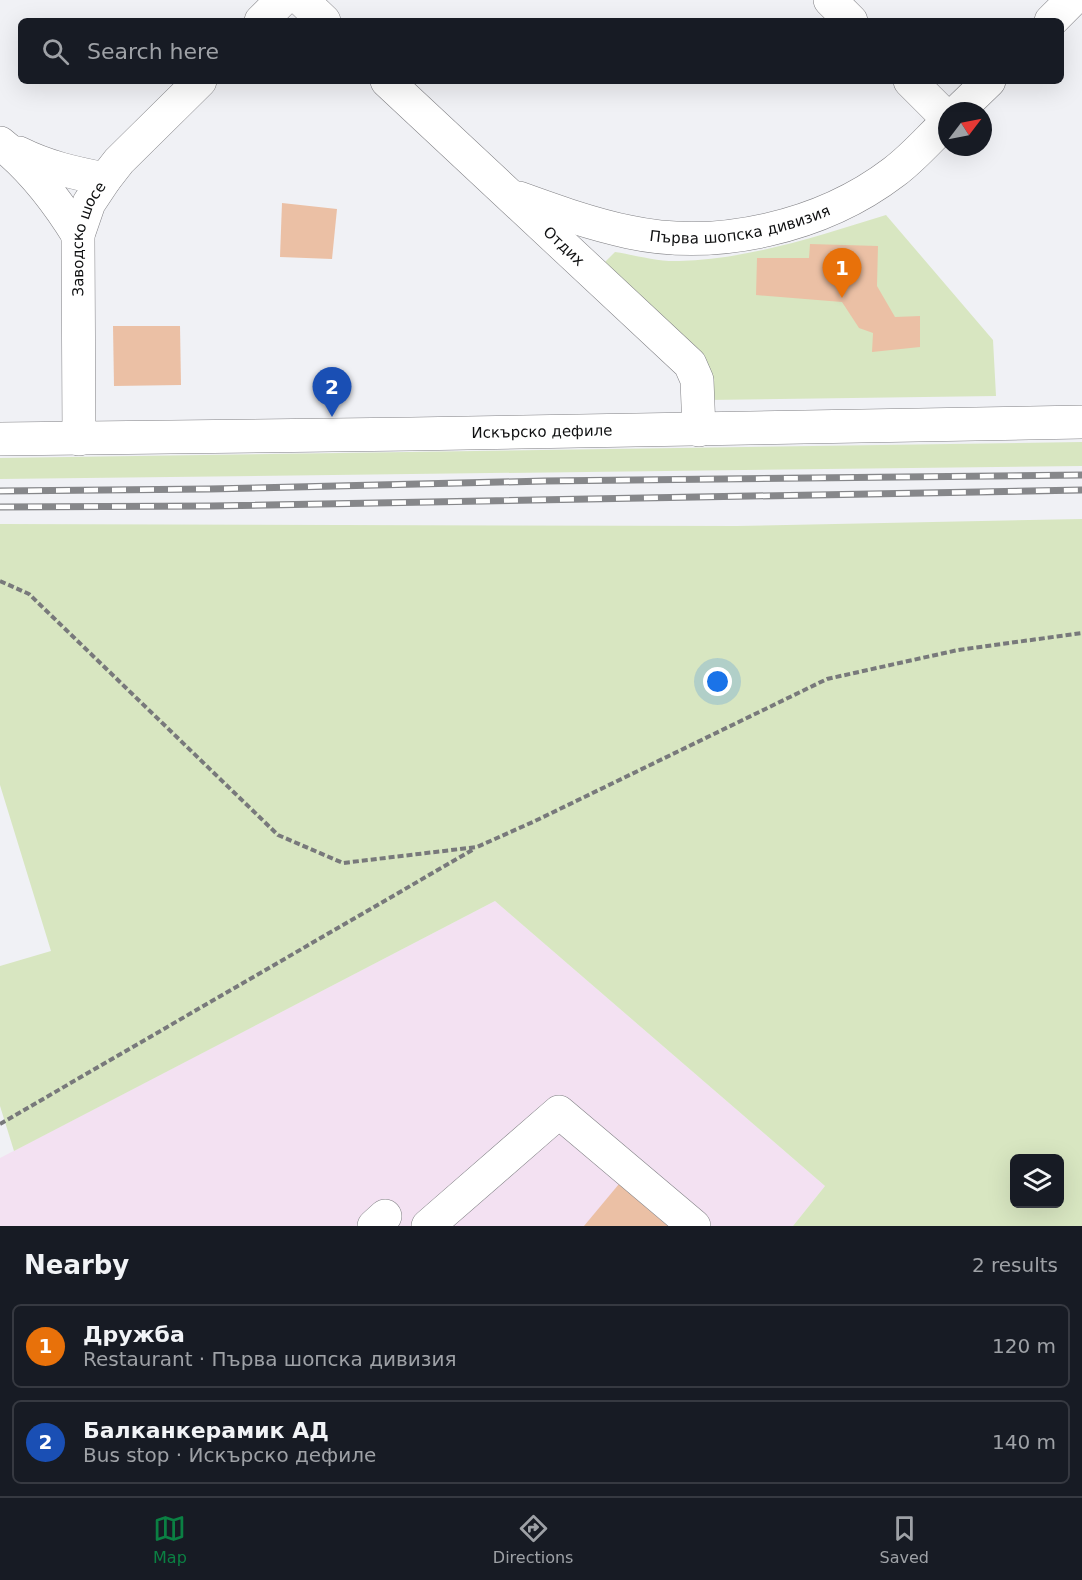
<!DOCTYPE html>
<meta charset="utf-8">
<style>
body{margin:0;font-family:"DejaVu Sans",sans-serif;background:#20242c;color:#f1f3f6}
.controls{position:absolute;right:18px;bottom:18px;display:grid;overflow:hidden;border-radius:9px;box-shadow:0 6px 24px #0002}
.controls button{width:54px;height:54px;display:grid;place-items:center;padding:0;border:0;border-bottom:2px solid #363941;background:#171b24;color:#f1f3f6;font:30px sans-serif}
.compass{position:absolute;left:938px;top:102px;width:54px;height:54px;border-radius:50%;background:#171b24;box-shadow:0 6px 24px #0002;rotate:58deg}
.you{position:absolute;left:718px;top:682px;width:21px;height:21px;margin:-15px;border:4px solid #fff;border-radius:50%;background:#1a73e8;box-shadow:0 0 0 9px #1a73e833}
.badge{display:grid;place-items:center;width:39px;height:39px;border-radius:50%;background:#0b8043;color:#fff;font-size:20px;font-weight:700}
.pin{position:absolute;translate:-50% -50px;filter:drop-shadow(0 2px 3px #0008)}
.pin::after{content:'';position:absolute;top:32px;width:21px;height:18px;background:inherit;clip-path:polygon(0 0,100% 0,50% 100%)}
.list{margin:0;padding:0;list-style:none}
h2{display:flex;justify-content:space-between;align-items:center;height:78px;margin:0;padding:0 24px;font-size:26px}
h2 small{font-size:20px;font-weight:400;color:#9ea1a6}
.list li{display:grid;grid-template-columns:39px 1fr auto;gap:18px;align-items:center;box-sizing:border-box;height:84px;margin:0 12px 12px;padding:0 12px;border:2px solid #363941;border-radius:9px}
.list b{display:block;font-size:22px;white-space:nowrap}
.list p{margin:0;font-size:20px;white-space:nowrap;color:#9ea1a6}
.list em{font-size:20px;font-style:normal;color:#9ea1a6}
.icon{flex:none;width:33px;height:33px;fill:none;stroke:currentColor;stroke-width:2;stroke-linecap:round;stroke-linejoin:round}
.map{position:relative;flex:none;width:1082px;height:1226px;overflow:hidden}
.search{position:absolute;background:#171b24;box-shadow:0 6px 24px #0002;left:18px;right:18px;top:18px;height:66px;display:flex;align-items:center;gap:15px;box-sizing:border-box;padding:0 21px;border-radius:9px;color:#9ea1a6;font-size:22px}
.sheet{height:270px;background:#171b24}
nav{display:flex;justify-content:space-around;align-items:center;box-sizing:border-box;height:84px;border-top:2px solid #363941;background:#171b24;font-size:16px;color:#9ea1a6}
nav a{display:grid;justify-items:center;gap:3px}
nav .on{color:#0b8043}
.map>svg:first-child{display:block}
.industrial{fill:#f3e1f2}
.green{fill:#d8e6c1;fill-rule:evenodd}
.building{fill:#ebc0a5}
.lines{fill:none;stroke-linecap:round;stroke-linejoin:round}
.minor-casing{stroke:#818185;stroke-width:34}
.major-casing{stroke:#818185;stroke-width:34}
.path{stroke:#78797b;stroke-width:4;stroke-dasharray:6 3;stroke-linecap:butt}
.minor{stroke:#fff;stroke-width:33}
.major{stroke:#fff;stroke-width:33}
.rail-casing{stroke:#86878a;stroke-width:7}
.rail{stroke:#fefefe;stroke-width:4.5;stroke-dasharray:14;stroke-linecap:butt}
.labels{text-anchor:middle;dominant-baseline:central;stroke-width:5;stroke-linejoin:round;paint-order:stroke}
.street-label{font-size:15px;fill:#0f1011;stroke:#fefefe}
</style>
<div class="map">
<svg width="1082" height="1226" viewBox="0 0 1082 1226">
<rect width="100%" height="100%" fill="#f0f1f5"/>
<path class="industrial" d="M495,901l330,285 -32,40h-793v-68z"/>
<g class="green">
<path d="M886,215l107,125 3,56 -290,4 -101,-138 10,-10c20,3 43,10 64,9 71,-2 139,-25 207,-46z"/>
<path d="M1082,442v24l-1082,13v-21z"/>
<path d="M1082,519v707h-289l32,-40 -330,-285 -481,250 -14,-45v-140l51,-15 -51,-166v-261l737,2zM1060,1158v46h-46v-46z"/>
</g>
<g class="building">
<path d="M282,203l55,6 -5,50 -52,-2z"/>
<path d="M810,244l68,2 -1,40 18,31 25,-1v31l-48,5 1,-19 -14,-5 -17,-26 -86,-7 1,-37h52z"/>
<path d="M113,326h67l1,59 -67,1z"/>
<path d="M619,1184l49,42h-84z"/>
</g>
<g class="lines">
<defs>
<g id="minor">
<path d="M302,0l22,21"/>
<path d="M830,0l21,21"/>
<path d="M261,21l21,-21"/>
<path d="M1051,21l21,-21"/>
<path id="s1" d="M387,81l303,283 7,16 2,50"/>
<path d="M910,81l37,37"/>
<path d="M958,111l31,-30"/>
<path d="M0,143c32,25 57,58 78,92"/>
<path d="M19,153c28,14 55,20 86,26"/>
<path id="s2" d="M519,198c36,13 72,26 110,34 88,19 193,-5 265,-60 19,-14 36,-34 53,-50"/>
<path id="s3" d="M79,439l-1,-204 11,-32 16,-24 14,-18 81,-80"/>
<path d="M374,1226l11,-10"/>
<path d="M428,1226l131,-114 135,114"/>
</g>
<g id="major">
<path id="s4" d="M0,439l411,-5 671,-12"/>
</g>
</defs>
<use href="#minor" class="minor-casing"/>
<use href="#major" class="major-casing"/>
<g class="path">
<path d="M0,581l29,13 249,241 65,28 134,-16 58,-26 292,-142 131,-29 124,-17"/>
<path d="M0,1124l474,-275"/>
</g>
<use href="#minor" class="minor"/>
<use href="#major" class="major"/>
<defs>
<g id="rail">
<path d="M0,491l209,-2 336,-8 537,-6"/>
<path d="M0,507l211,-1 871,-16"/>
</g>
</defs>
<use href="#rail" class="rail-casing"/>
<use href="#rail" class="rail"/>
</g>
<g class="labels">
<g class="street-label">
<text stroke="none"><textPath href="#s2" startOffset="228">Първа шопска дивизия</textPath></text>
<text stroke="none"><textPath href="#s3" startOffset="202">Заводско шосе</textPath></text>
<text stroke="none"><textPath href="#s1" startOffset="242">Отдих</textPath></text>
<text stroke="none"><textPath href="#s4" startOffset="542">Искърско дефиле</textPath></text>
</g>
</g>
</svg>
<div class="controls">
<button><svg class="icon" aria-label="layers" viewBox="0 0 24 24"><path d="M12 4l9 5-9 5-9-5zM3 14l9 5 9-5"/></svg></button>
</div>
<svg class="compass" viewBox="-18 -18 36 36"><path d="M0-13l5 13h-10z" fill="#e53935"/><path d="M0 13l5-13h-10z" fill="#9ea1a6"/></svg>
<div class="you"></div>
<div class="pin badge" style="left:842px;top:298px;background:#e8710a">1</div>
<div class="pin badge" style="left:332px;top:417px;background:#1a4fb4">2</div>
<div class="search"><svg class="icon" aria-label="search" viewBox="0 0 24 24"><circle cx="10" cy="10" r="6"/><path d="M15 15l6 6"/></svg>Search here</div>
</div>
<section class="sheet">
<h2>Nearby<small>2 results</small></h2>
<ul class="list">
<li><span class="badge" style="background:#e8710a">1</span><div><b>Дружба</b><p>Restaurant · Първа шопска дивизия</p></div><em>120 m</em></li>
<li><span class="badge" style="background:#1a4fb4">2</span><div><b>Балканкерамик АД</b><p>Bus stop · Искърско дефиле</p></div><em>140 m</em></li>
</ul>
</section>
<nav>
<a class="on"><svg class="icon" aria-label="map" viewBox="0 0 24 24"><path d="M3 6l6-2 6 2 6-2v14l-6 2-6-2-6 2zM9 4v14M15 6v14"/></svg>Map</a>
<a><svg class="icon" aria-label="directions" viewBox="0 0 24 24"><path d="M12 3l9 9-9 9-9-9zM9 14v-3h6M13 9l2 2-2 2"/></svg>Directions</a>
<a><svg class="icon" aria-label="saved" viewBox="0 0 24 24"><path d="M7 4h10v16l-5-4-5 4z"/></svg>Saved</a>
</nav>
